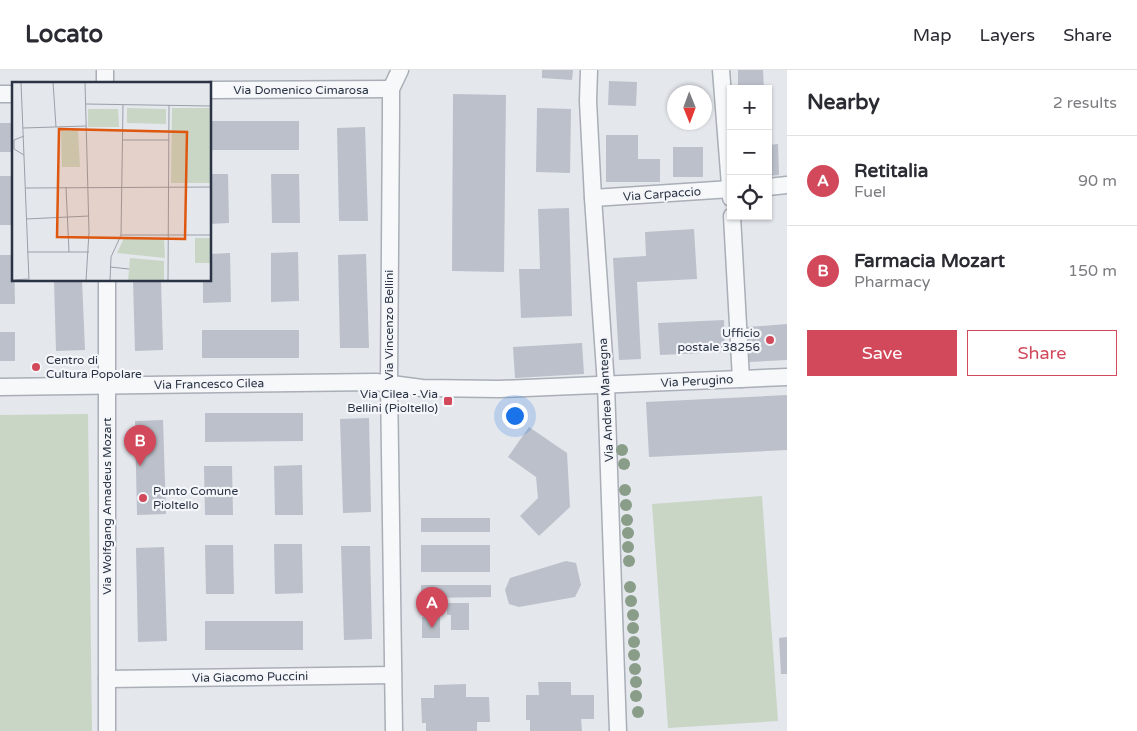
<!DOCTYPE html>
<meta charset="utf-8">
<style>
body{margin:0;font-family:"Varela Round",sans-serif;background:#f7f7f7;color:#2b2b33}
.controls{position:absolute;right:15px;top:15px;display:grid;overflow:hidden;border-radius:0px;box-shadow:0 1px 4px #0004}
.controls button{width:45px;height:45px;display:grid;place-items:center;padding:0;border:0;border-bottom:1px solid #e1e1e2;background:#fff;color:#2b2b33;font:25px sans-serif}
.compass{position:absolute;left:667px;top:15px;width:45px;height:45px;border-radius:50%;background:#fff;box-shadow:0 1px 4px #0004;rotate:179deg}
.you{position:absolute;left:514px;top:345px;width:18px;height:18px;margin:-12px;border:4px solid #fff;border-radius:50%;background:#1a73e8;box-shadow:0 0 0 8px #1a73e833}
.badge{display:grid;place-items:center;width:32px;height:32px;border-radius:50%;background:#d1495b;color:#fff;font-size:16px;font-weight:700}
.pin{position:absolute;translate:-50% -41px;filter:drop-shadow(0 1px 2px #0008)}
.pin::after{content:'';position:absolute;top:26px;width:18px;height:15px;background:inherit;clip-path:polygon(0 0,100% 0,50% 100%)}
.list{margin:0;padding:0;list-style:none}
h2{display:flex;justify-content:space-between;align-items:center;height:65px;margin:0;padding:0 20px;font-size:21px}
h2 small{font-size:16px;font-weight:400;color:#7c7c81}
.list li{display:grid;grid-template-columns:32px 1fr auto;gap:15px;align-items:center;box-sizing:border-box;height:90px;padding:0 20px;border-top:1px solid #e1e1e2}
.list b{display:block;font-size:19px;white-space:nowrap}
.list p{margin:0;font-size:16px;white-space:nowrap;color:#7c7c81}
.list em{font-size:16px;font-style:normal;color:#7c7c81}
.actions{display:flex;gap:10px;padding:15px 20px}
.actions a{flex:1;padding:11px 0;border:1px solid #d1495b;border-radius:0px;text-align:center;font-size:18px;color:#d1495b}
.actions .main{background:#d1495b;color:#fff}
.icon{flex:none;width:28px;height:28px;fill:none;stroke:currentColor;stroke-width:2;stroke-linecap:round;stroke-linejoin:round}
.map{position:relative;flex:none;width:787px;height:661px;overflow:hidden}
header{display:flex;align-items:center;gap:30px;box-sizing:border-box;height:70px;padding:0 25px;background:#fff;border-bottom:1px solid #e1e1e2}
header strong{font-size:24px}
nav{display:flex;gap:28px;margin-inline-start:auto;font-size:18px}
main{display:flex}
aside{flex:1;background:#fff}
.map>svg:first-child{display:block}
.green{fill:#c9d6c5}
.building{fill:#bbc0ca}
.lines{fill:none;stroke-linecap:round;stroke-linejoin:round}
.street-casing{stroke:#a9aeb7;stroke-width:19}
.street{stroke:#f7f8fa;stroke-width:16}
.tree{fill:#899d89}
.poi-dot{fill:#d1495b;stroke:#f4f6f9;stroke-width:2}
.labels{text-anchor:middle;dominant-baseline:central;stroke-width:4.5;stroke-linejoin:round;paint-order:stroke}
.street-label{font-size:12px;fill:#2b3445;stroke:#f4f6f9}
.poi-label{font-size:12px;fill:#2b3445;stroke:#f4f6f9;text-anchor:end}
.inset-road{fill:none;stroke:#9a9fa9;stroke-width:1}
.view{fill:#df570f;fill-opacity:0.15;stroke:#df570f;stroke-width:2.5}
.inset-edge{fill:none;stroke:#2b3445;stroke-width:2.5}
</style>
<header>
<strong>Locato</strong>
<nav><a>Map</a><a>Layers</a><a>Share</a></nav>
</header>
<main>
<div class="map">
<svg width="787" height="661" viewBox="0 0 787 661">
<rect width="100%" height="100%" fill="#e4e7ec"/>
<g class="green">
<path d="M88,344l4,317h-92v-316z"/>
<path d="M762,426l16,225 -110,7 -16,-224z"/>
</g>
<g class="building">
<path d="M542,0h31l-1,10 -30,-2z"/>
<path d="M738,0h25l1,19h-26z"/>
<path d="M609,11l28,1 -1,24 -28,-1z"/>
<path d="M701,18l1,4h-26v-2z"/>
<path d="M453,24l53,1 -2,177 -52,-1z"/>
<path d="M704,26h4l1,22h-5z"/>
<path d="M537,38l34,1 -1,64 -34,-1z"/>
<rect x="210" y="51" width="89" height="29"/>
<rect x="0" y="53" width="14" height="29"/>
<path d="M365,57l3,94h-29l-2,-93z"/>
<path d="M606,65h32v24h22v23h-54z"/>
<path d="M778,74l1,31 -11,1v-31z"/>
<rect x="673" y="77" width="30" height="30"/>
<path d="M210,104h18l1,49 -19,1z"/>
<path d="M271,104h28l1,49h-28z"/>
<rect x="0" y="106" width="14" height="49"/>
<path d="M569,138l3,108 -51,2 -2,-49h21l-2,-60z"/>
<path d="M694,159l3,50 -60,3 4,77 -22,1 -6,-102 33,-2 -1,-24z"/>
<path d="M298,182l1,49 -28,1v-49z"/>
<path d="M230,183l1,49 -28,1v-23h7v-26z"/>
<path d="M366,184l3,94h-29l-2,-93z"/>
<path d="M0,185h14l1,49h-15z"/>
<path d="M54,210h28l3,70 -29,1z"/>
<path d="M133,210h28l2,70 -28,1z"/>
<path d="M724,250l1,32 -65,3 -2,-32z"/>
<path d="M787,254v36l-38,2 -2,-35z"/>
<rect x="202" y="260" width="97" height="28"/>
<rect x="0" y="262" width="15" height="29"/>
<path d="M582,273l2,31 -69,4 -2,-31z"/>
<path d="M787,325v55l-138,7 -3,-55z"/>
<path d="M205,343h98v28l-98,1z"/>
<path d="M369,348l2,94 -28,1 -3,-94z"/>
<path d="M163,350l3,94 -29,1 -2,-94z"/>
<path d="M529,357l38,26 3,54 -31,29 -19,-20 18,-18 -2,-21 -28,-20z"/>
<path d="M302,395l1,50h-28l-1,-49z"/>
<path d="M204,396h28l1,49h-28z"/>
<rect x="421" y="448" width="69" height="14"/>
<path d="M274,474h28l1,49 -28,1z"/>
<path d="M205,475h28l1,49h-28z"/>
<rect x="421" y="475" width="69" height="27"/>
<path d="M341,476h29l2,93 -28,1z"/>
<path d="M164,477l3,94 -29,1 -2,-94z"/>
<path d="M566,491l10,2 5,22 -6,12 -56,10 -10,-3 -4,-14 5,-12z"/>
<path d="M421,515h70v12l-70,1z"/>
<path d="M447,533h22v27h-18v-15h-4z"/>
<rect x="422" y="547" width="18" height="21"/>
<rect x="205" y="551" width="98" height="29"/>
<path d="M787,567v37h-6l-2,-36z"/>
<path d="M538,612h33v13h23v24h-13l1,12h-52v-11h-4v-25h13z"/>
<path d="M466,614v13h23l1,25h-13v9h-51v-8h-4l-1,-25h13v-13z"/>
</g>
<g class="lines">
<defs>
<g id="street">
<path d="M105,0v14"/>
<path d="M589,0l-1,31 5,97 13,187 12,346"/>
<path d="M721,0l10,128"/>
<path d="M210,20l181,-1"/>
<path d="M0,24h14"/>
<path d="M768,117l19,-2"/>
<path d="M593,128l138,-9"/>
<path d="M732,146l9,163"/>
<path d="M107,210v451"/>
<path d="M0,317l376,-5 46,6 78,1 287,-12"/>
<path d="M107,609l286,-4"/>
<path d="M394,661l-5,-348 2,-269v-25l9,-19"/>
</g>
</defs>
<use href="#street" class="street-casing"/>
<use href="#street" class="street"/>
</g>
<g class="tree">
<circle cx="622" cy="380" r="6"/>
<circle cx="624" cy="394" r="6"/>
<circle cx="625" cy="420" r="6"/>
<circle cx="626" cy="435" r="6"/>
<circle cx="627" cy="450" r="6"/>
<circle cx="628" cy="463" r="6"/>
<circle cx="628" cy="477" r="6"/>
<circle cx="629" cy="491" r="6"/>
<circle cx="630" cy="517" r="6"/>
<circle cx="631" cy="531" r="6"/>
<circle cx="633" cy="545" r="6"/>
<circle cx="633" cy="558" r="6"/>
<circle cx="634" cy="572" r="6"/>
<circle cx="634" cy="585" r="6"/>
<circle cx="635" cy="599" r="6"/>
<circle cx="636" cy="612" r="6"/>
<circle cx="636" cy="626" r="6"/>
<circle cx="638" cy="642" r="6"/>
</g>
<g class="poi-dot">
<circle cx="770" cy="270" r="5"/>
<circle cx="36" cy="297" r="5"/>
<rect x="443" y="326" width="10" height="10" rx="2.5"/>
<circle cx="143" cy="428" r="5"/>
</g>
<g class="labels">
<g class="street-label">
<text x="301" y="20">Via Domenico Cimarosa</text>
<text transform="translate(662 124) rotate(-4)">Via Carpaccio</text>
<text transform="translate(389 255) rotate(-90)">Via Vincenzo Bellini</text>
<text transform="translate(697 311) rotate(-3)">Via Perugino</text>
<text transform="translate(209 314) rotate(-1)">Via Francesco Cilea</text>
<text transform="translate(606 330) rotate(-93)">Via Andrea Mantegna</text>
<text transform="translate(107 436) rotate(-90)">Via Wolfgang Amadeus Mozart</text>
<text transform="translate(250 607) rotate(-1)">Via Giacomo Puccini</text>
</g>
<g class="poi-label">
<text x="760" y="263">Ufficio<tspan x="760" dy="14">postale 38256</tspan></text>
<text x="46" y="290" text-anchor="start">Centro di<tspan x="46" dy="14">Cultura Popolare</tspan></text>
<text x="438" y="324">Via Cilea - Via<tspan x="438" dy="14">Bellini (Pioltello)</tspan></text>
<text x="153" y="421" text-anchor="start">Punto Comune<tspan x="153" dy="14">Pioltello</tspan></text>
</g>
</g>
<g transform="translate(12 12)">
<rect width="199" height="199" fill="#e4e7ec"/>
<path d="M115,26l39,1v15l-39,-1zM160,26h39v75h-40zM76,27h30l1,18h-31zM66,48l2,37h-18l-1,-36zM112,156h40l1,20 -48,-5zM183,156h16v25h-16zM118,176l34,3v20h-36z" fill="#c9d6c5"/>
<path class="inset-road" d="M9,0l8,199M41,0l3,45M73,0l4,150 -3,49M74,22l125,2M11,46l63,-2M12,54l-10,4v9l10,6M111,58h46M54,105l3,65M13,106l186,-1M14,137l63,-3M109,153h90M15,170h62M98,185l19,2M0,198l16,-1M98,199l1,-24 10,-22 2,-130M156,199l1,-176"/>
<path class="view" d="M47,47l128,3 -2,107 -128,-2z"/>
<rect width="199" height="199" class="inset-edge"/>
</g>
</svg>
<div class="controls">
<button>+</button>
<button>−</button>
<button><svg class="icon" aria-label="locate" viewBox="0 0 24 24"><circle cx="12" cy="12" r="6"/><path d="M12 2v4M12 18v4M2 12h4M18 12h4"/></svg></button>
</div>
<svg class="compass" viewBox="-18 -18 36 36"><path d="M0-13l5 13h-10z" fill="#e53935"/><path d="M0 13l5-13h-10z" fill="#7c7c81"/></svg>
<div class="you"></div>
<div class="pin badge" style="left:432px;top:558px">A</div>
<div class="pin badge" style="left:140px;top:396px">B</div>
</div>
<aside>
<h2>Nearby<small>2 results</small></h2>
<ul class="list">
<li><span class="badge">A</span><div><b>Retitalia</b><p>Fuel</p></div><em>90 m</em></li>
<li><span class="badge">B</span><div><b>Farmacia Mozart</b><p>Pharmacy</p></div><em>150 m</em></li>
</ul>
<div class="actions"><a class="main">Save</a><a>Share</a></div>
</aside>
</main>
